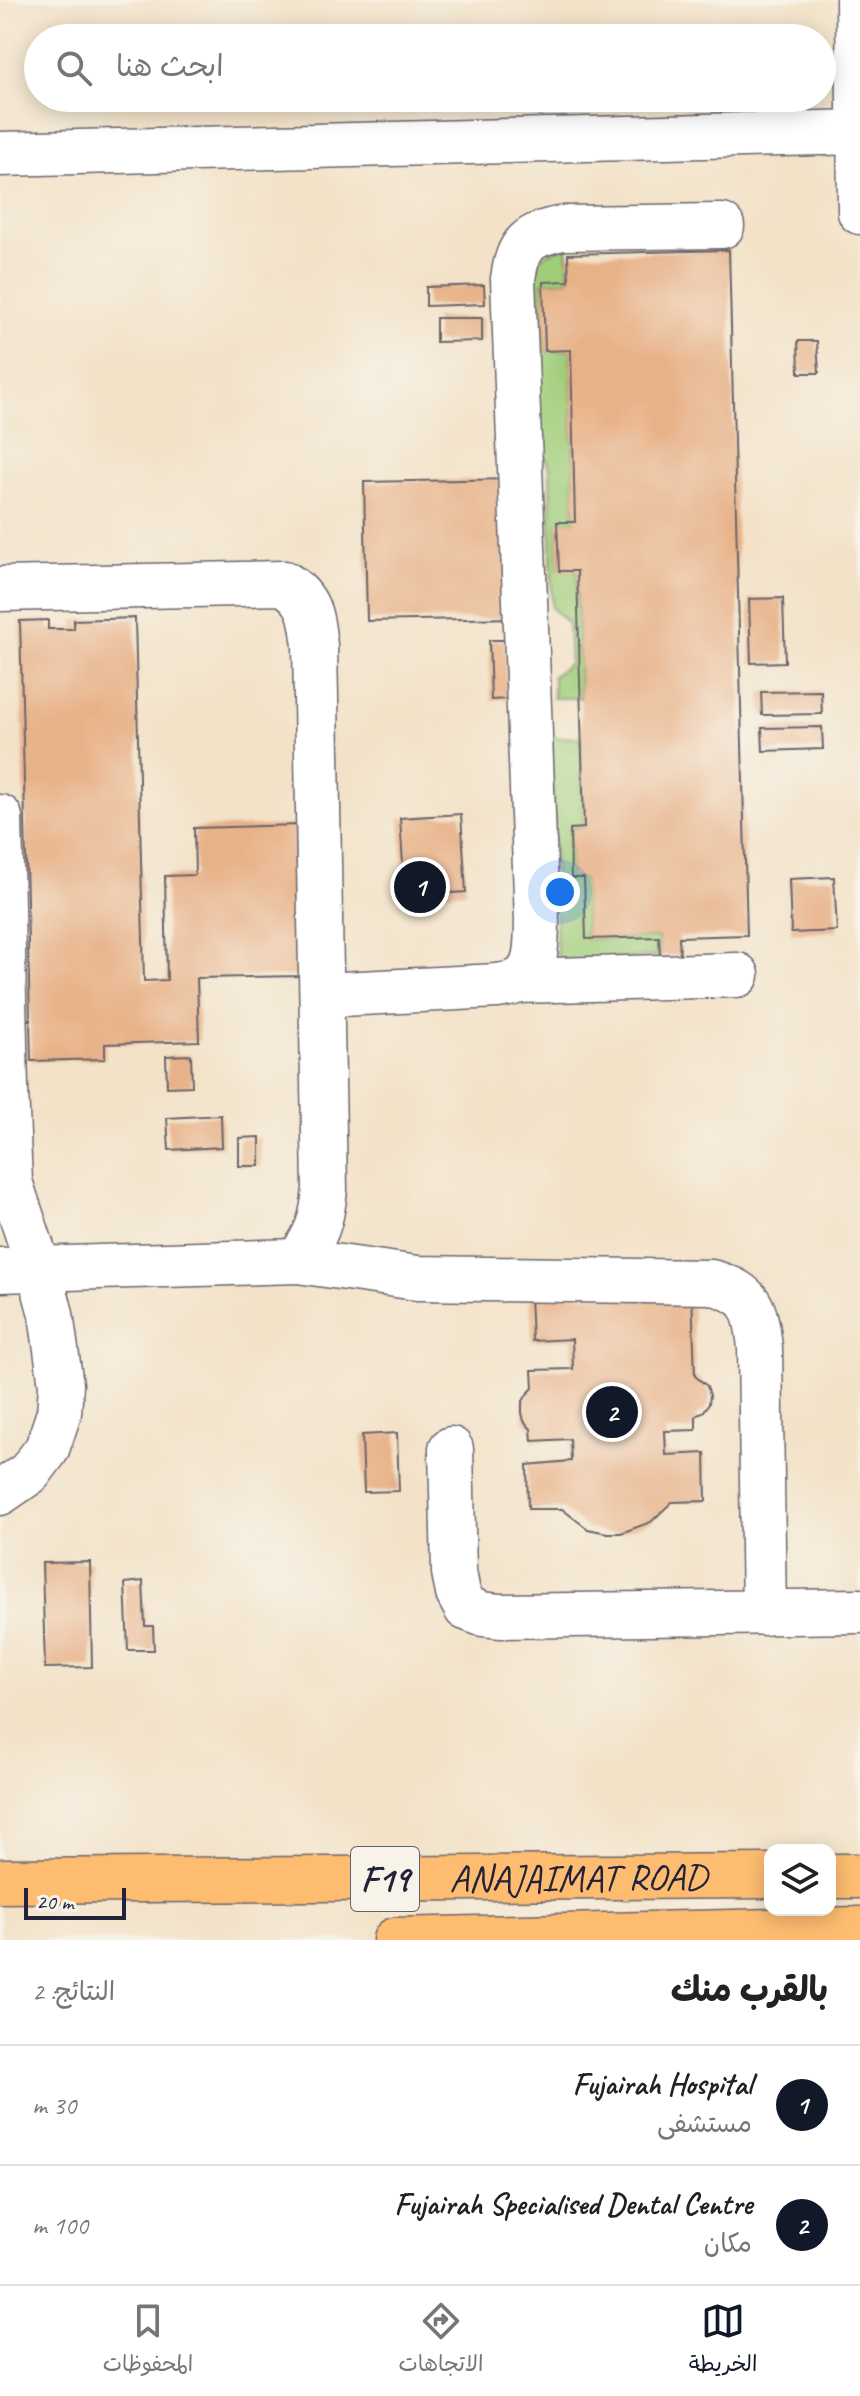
<!DOCTYPE html>
<html lang="ar">
<meta charset="utf-8">
<style>
body{margin:0;font-family:Caveat,"Playpen Sans Arabic",sans-serif;background:#f6f6f6;color:#222;direction:rtl}
.controls{position:absolute;right:24px;bottom:24px;display:grid;overflow:hidden;border-radius:16px;box-shadow:0 4px 20px #0003}
.controls button{width:72px;height:72px;display:grid;place-items:center;padding:0;border:0;border-bottom:2px solid #e0e0e0;background:#fff;color:#222;font:40px sans-serif}
.scale{position:absolute;left:24px;bottom:20px;width:102px;box-sizing:border-box;padding-left:8px;border:4px solid #22223b;border-top:0;font-size:22px;line-height:28px;white-space:nowrap;color:#22223b;-webkit-text-stroke:6px #f7f3e8;paint-order:stroke}
.you{position:absolute;left:560px;top:892px;width:28px;height:28px;margin:-20px;border:6px solid #fff;border-radius:50%;background:#1a73e8;box-shadow:0 0 0 12px #1a73e833}
.badge{display:grid;place-items:center;width:52px;height:52px;border-radius:50%;background:#111827;color:#fff;font-size:26px;font-weight:700}
.pin{position:absolute;translate:-50% -50%;border:4px solid #fff;box-shadow:0 2px 8px #0006}
.list{margin:0;padding:0;list-style:none}
h2{display:flex;justify-content:space-between;align-items:center;height:104px;margin:0;padding:0 32px;font-size:34px}
h2 small{font-size:26px;font-weight:400;color:#767676}
.list li{display:grid;grid-template-columns:52px 1fr auto;gap:24px;align-items:center;box-sizing:border-box;height:120px;padding:0 32px;border-top:2px solid #e0e0e0}
.list b{display:block;font-size:30px;white-space:nowrap}
.list p{margin:0;font-size:26px;white-space:nowrap;color:#767676}
.list em{font-size:26px;font-style:normal;color:#767676}
.icon{flex:none;width:44px;height:44px;fill:none;stroke:currentColor;stroke-width:2;stroke-linecap:round;stroke-linejoin:round}
.map{position:relative;flex:none;width:860px;height:1940px;overflow:hidden;direction:ltr}
.search{position:absolute;background:#fff;box-shadow:0 4px 20px #0003;left:24px;right:24px;top:24px;height:88px;display:flex;align-items:center;gap:20px;box-sizing:border-box;padding:0 28px;border-radius:44px;color:#767676;font-size:30px}
.sheet{height:344px;background:#fff}
nav{display:flex;justify-content:space-around;align-items:center;box-sizing:border-box;height:112px;border-top:2px solid #e0e0e0;background:#fff;font-size:22px;color:#767676}
nav a{display:grid;justify-items:center;gap:4px}
nav .on{color:#111827}
.map>svg:first-child{display:block}
.green{fill:#a0cd7a;stroke:#61785a;stroke-width:2}
.building{fill:#e8b289}
.lines{fill:none;stroke-linecap:round;stroke-linejoin:round}
.minor-casing{stroke:#6b656c;stroke-width:47}
.major-casing{stroke:#6b656c;stroke-width:47}
.minor{stroke:#fff;stroke-width:44}
.major{stroke:#fdbc6f;stroke-width:44}
.labels{text-anchor:middle;dominant-baseline:central;stroke-width:7;stroke-linejoin:round;paint-order:stroke}
.shield{fill:#f7f3e8;stroke:#62616f;stroke-width:2}
.shield-label{font-size:36px;font-weight:bold;fill:#22223b}
.street-label{font-size:38px;fill:#22223b;stroke:#f7f3e8}
</style>
<div class="map">
<svg width="860" height="1940" viewBox="0 0 860 1940">
<rect width="100%" height="100%" fill="#f7f3e8"/>
<filter id="ink" filterUnits="userSpaceOnUse"><feTurbulence type="fractalNoise" baseFrequency=".0125" numOctaves="2"/><feDisplacementMap in="SourceGraphic" scale="16" xChannelSelector="R" yChannelSelector="G"/><feConvolveMatrix kernelMatrix="1 2 1 2 8 2 1 2 1" color-interpolation-filters="sRGB"/></filter>
<filter id="wash" filterUnits="userSpaceOnUse"><feTurbulence type="fractalNoise" baseFrequency=".006" numOctaves="4" result="noise"/><feDisplacementMap in="SourceGraphic" scale="32" xChannelSelector="R" yChannelSelector="G"/><feGaussianBlur stdDeviation="1.8" result="paint"/><feColorMatrix in="noise" values="0 0 0 0 0 0 0 0 0 0 0 0 0 0 0 0 0 1.4 0 .05"/><feComposite in="paint" operator="in"/></filter>
<g filter="url(#wash)">
<rect width="100%" height="100%" fill="#f3e2c8"/>
<g class="green">
<path d="M567,244l2,37 -26,1 2,69 26,-1 4,172 -18,1 2,47 18,1 3,127h-27v-22l17,-13 -2,-39 -16,-16 -2,-140 -19,-47v-159z"/>
<path d="M581,737l3,91 -14,1 1,49h13l2,61 73,-2 1,19 -98,6 -5,-8 -6,-216z"/>
</g>
<g id="blocks">
<g class="building">
<path d="M729,250l18,685 -68,2 1,18 -20,1 -1,-19 -73,2 -2,-61h-13l-1,-49 14,-1 -7,-257h-18l-2,-49h18l-4,-172 -26,1 -2,-69 26,-1 -1,-27z"/>
<path d="M484,285l1,19 -59,2v-19z"/>
<path d="M436,318h46v23l-46,1z"/>
<path d="M798,341h19l2,32h-20z"/>
<path d="M512,479l3,139 -148,3 -3,-139z"/>
<path d="M783,598l2,64 -34,1 -2,-64z"/>
<path d="M135,618l9,363 23,-1 -2,-104 30,-1 -1,-47 104,-3 4,151 -105,2 2,63 -94,3v15l-74,2 -11,-440 28,-1v9h26v-9z"/>
<path d="M489,640h16l2,59 -16,1z"/>
<path d="M821,691l1,23 -60,1 -1,-23z"/>
<path d="M822,727l1,22 -60,2 -1,-23z"/>
<path d="M461,814l5,78 -61,4 -5,-78z"/>
<path d="M834,877l3,54 -46,2 -2,-54z"/>
<path d="M191,1055l1,31 -25,1 -1,-31z"/>
<path d="M221,1115l1,32 -53,3 -2,-32z"/>
<path d="M260,1137v29h-21v-28z"/>
<path d="M692,1292l3,84 12,10 3,9 -1,9 -5,7 -8,5v14l-31,1 1,24 39,-2 1,48 -34,1 -21,20 -30,11h-14l-19,-4 -26,-20h-34l-1,-44 44,-4 -1,-22 -38,2 -1,-12 -7,-8 -2,-8v-10l5,-9 6,-6 -1,-18 41,-1 -1,-30 -40,2 -2,-45z"/>
<path d="M397,1433l2,58 -35,1 -2,-57z"/>
<path d="M90,1562l2,105 -47,1 -3,-105z"/>
<path d="M143,1581l2,45h8l1,24h-26l-3,-67z"/>
</g>
</g>
</g>
<g filter="url(#ink)">
<use href="#blocks" fill-opacity="0" stroke="#6b656c" stroke-width="2"/>
<g class="lines">
<defs>
<g id="minor">
<path d="M858,0l2,212"/>
<path d="M0,154l860,-22"/>
<path d="M0,589l284,-6c27,17 27,33 31,62l10,544c-3,32 -8,46 -27,72"/>
<path d="M0,817l6,272 4,93 29,87 12,45 10,71 -2,28 -12,36 -18,24 -29,20"/>
<path d="M518,981l219,-6"/>
<path d="M322,995l175,-9c6,-1 14,-2 19,-4 23,-9 20,-40 21,-60l-24,-643c5,-36 15,-44 50,-51l159,-2"/>
<path d="M0,1270l298,-9 119,17 294,4c41,11 45,26 49,66l4,265"/>
<path d="M451,1449l3,123 4,21 8,15 16,6 18,2 360,-5"/>
</g>
<g id="major">
<path d="M830,1876h30"/>
<path id="s1" d="M0,1881l770,-5"/>
<path d="M395,1940l465,-11"/>
</g>
</defs>
<use href="#minor" class="minor-casing"/>
<use href="#major" class="major-casing"/>
<use href="#minor" class="minor"/>
<use href="#major" class="major"/>
</g>
</g>
<g class="labels">
<rect class="shield" x="351" y="1847" width="68" height="64" rx="6"/>
<g class="shield-label">
<text x="385" y="1879">F19</text>
</g>
<g class="street-label">
<text stroke="none"><textPath href="#s1" startOffset="578">ANAJAIMAT ROAD</textPath></text>
</g>
</g>
</svg>
<div class="controls">
<button><svg class="icon" aria-label="layers" viewBox="0 0 24 24"><path d="M12 4l9 5-9 5-9-5zM3 14l9 5 9-5"/></svg></button>
</div>
<div class="scale">20 m</div>
<div class="you"></div>
<div class="pin badge" style="left:420px;top:887px">1</div>
<div class="pin badge" style="left:612px;top:1412px">2</div>
<div class="search"><svg class="icon" aria-label="search" viewBox="0 0 24 24"><circle cx="10" cy="10" r="6"/><path d="M15 15l6 6"/></svg>ابحث هنا</div>
</div>
<section class="sheet">
<h2>بالقرب منك<small>النتائج: 2</small></h2>
<ul class="list">
<li><span class="badge">1</span><div><b>Fujairah Hospital</b><p>مستشفى</p></div><em>30 m</em></li>
<li><span class="badge">2</span><div><b>Fujairah Specialised Dental Centre</b><p>مكان</p></div><em>100 m</em></li>
</ul>
</section>
<nav>
<a class="on"><svg class="icon" aria-label="map" viewBox="0 0 24 24"><path d="M3 6l6-2 6 2 6-2v14l-6 2-6-2-6 2zM9 4v14M15 6v14"/></svg>الخريطة</a>
<a><svg class="icon" aria-label="directions" viewBox="0 0 24 24"><path d="M12 3l9 9-9 9-9-9zM9 14v-3h6M13 9l2 2-2 2"/></svg>الاتجاهات</a>
<a><svg class="icon" aria-label="saved" viewBox="0 0 24 24"><path d="M7 4h10v16l-5-4-5 4z"/></svg>المحفوظات</a>
</nav>
